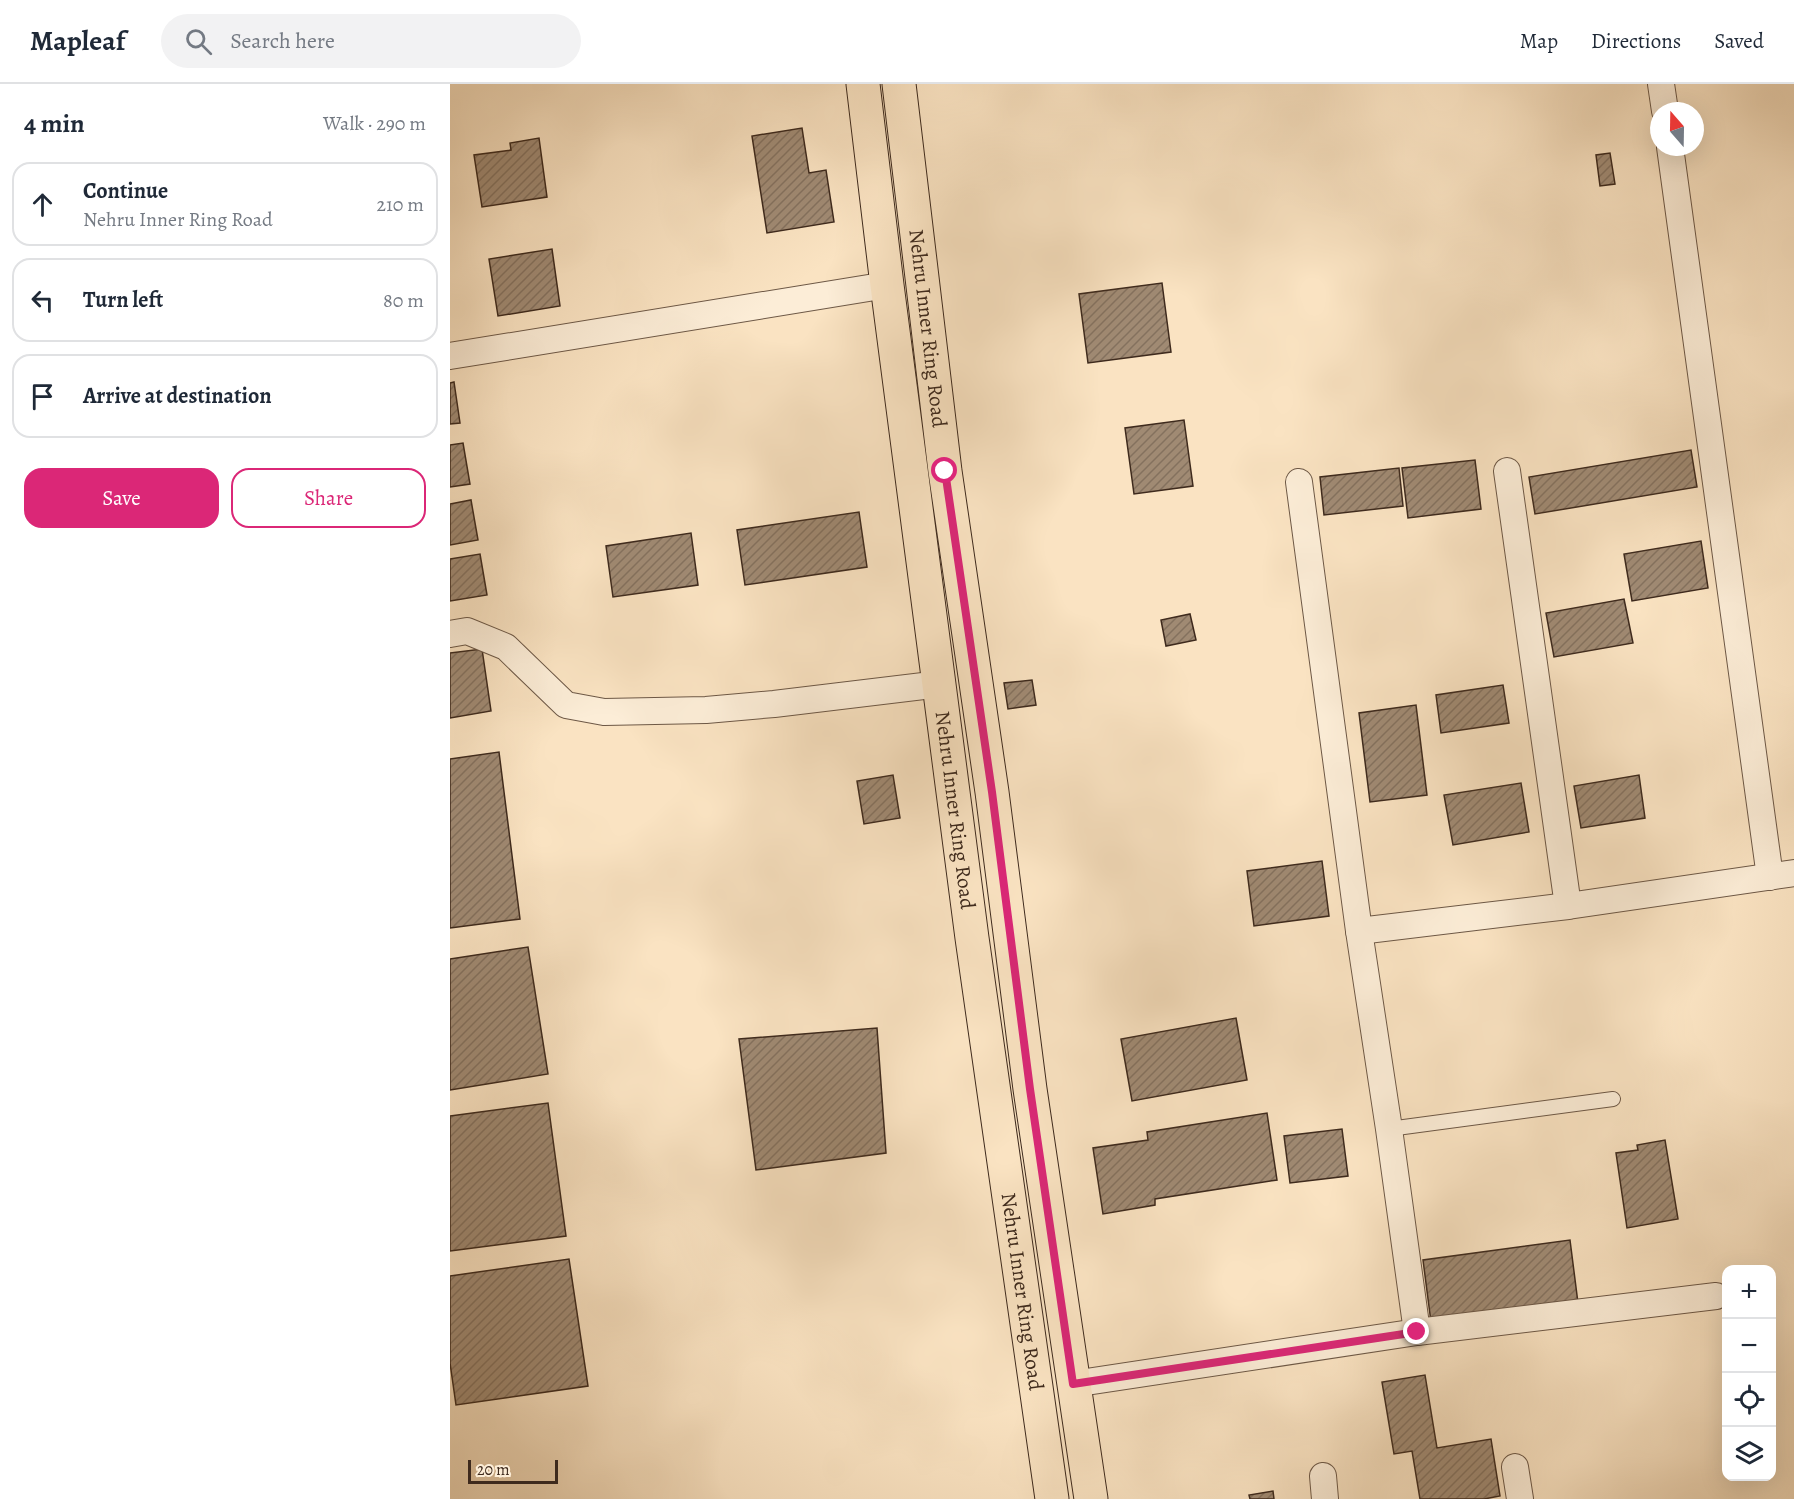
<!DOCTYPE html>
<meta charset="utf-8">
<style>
body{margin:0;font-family:Alegreya,serif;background:#f2f2f3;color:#1f2937}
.controls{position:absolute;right:18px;bottom:18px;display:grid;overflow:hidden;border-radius:12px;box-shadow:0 6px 24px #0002}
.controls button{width:54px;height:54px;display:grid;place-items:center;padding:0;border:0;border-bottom:2px solid #e0e1e3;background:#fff;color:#1f2937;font:30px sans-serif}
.compass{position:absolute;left:1200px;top:18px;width:54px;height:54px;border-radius:50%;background:#fff;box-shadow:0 6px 24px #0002;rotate:340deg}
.scale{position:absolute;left:18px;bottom:15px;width:90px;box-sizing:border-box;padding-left:6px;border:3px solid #3e2a1d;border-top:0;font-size:16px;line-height:21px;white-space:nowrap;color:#3e2a1d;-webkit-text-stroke:4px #fcedd7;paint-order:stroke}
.stop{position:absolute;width:18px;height:18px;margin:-14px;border:4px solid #db2777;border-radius:50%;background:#fff}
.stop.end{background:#db2777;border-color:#fff;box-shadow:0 2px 6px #0008}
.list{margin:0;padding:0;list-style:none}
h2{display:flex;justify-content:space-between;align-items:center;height:78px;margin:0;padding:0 24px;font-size:26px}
h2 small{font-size:20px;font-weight:400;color:#747a83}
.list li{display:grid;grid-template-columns:39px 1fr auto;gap:18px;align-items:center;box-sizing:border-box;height:84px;margin:0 12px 12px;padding:0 12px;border:2px solid #e0e1e3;border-radius:18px}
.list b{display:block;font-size:22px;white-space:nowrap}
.list p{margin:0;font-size:20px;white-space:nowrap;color:#747a83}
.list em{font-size:20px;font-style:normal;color:#747a83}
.actions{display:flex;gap:12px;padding:18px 24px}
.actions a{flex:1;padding:14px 0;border:2px solid #db2777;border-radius:18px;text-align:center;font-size:21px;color:#db2777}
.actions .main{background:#db2777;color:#fff}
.icon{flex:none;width:33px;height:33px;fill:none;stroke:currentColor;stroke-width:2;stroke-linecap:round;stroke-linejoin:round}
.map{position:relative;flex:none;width:1344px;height:1415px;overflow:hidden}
header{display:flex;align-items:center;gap:36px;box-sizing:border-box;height:84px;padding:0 30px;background:#fff;border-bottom:2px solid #e0e1e3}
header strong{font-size:28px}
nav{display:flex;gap:33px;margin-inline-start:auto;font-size:21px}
.search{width:420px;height:54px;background:#f2f2f3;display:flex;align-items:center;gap:15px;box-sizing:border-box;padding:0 21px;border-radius:33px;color:#747a83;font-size:22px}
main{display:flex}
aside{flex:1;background:#fff}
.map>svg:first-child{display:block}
.building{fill:url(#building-hatch);stroke:#3e2a1d;stroke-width:1.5}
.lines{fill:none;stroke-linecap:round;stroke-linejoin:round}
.lane-casing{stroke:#6d5846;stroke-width:16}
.street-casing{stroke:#6d5846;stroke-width:28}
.primary-casing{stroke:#3e2a1d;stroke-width:35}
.lane{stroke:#fcedd7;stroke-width:14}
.street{stroke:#fcedd7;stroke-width:26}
.primary{stroke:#fae3c2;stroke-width:33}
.route{stroke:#db2777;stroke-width:8}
.labels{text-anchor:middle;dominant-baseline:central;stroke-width:5;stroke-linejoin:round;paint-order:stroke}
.street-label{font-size:21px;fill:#3e2a1d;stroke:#fcedd7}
</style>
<header>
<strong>Mapleaf</strong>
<div class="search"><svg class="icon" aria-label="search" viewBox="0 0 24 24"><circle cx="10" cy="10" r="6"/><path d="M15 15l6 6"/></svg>Search here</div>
<nav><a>Map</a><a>Directions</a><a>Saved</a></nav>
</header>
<main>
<aside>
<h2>4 min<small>Walk · 290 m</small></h2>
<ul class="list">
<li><svg class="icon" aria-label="ahead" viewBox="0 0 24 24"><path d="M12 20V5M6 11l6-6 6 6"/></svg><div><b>Continue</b><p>Nehru Inner Ring Road</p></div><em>210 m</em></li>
<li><svg class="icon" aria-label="left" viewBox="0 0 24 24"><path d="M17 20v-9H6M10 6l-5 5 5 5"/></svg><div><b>Turn left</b></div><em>80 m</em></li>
<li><svg class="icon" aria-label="arrive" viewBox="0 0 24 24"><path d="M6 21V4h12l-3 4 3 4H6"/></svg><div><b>Arrive at destination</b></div></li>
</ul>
<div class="actions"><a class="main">Save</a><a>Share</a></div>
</aside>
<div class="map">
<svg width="1344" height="1415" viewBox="0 0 1344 1415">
<defs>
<pattern id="building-hatch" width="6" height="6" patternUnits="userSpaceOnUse" patternTransform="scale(1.5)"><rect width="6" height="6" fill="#a08a73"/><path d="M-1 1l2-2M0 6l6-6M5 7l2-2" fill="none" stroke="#84715e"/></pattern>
</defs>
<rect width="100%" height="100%" fill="#fae3c2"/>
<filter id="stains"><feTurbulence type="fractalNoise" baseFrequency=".00333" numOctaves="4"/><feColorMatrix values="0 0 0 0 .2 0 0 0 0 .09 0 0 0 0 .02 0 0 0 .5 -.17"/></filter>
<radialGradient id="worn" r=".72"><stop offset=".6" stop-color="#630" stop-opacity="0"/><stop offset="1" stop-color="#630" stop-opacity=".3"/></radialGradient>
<g class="building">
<path d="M352,44l7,45 17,-3 8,52 -67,11 -15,-97z"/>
<path d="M89,54l8,59 -65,10 -8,-52 37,-5 -1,-7z"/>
<path d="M1160,69l5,31 -15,2 -4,-31z"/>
<path d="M102,165l8,57 -62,10 -9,-57z"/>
<path d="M712,199l9,69 -83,11 -9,-69z"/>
<path d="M4,298l6,41 -10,1v-41z"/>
<path d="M734,336l9,66 -59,8 -9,-66z"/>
<path d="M13,359l7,41 -20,3v-42z"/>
<path d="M1241,366l6,37 -162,27 -6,-37z"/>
<path d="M1025,376l6,49 -73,9 -6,-50z"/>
<path d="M949,384l4,38 -79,9 -4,-38z"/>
<path d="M21,416l7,40 -28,5v-41z"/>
<path d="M409,428l8,55 -122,18 -8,-55z"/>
<path d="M241,449l7,52 -85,12 -7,-51z"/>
<path d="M1251,457l7,47 -76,13 -8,-47z"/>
<path d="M30,470l7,41 -37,6v-42z"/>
<path d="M1174,515l9,44 -79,14 -8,-44z"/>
<path d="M740,530l6,26 -30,6 -5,-26z"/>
<path d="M32,565l9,62 -41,7v-65z"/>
<path d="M582,596l4,25 -28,4 -4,-26z"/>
<path d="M1053,601l6,38 -68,10 -5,-38z"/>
<path d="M966,621l11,90 -57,7 -11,-89z"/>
<path d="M49,668l21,167 -70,9v-169z"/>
<path d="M443,691l7,43 -36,6 -7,-43z"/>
<path d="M1189,691l6,43 -64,10 -7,-42z"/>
<path d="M1071,699l8,49 -76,13 -9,-50z"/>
<path d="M872,777l7,55 -75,10 -7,-55z"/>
<path d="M78,863l20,127 -98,16v-131z"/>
<path d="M786,934l11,62 -115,21 -11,-62z"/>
<path d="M427,944l9,125 -130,17 -17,-131z"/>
<path d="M98,1019l18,133 -116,15v-135z"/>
<path d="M817,1029l10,67 -122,19v6l-52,9 -10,-66 55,-8 -1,-8z"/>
<path d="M892,1045l6,47 -58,7 -6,-47z"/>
<path d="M1215,1056l13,79 -51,9 -11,-75 22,-3 -1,-5z"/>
<path d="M1120,1156l8,63 -147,19 -8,-62z"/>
<path d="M119,1175l19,127 -132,19 -6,-42v-87z"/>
<path d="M975,1291l12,73 54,-9 9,57 -16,3h-64l-8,-48 -18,3 -12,-72z"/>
<path d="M823,1407l1,8h-24l-1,-4z"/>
</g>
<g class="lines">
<defs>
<path id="lane" d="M939,1045l224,-30"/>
<g id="street">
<path d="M1211,0l4,27"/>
<path d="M1220,63l100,730"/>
<path d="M0,272l437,-71"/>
<path d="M1057,387l61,435"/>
<path d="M849,398l60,449 30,198 28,203"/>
<path d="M0,550l17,-3 39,16 60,58 38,7 102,-2 68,-6 166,-20"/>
<path d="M909,847l209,-25 226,-33"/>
<path d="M623,1300l344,-52 299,-36"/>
<path d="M1065,1383l5,32"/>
<path d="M873,1392l2,23"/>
</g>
<g id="primary">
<path id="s1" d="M413,0l24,201 85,653 80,561"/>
<path id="s2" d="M449,0l46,387 47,321 38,297 61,410"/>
</g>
</defs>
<use href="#lane" class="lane-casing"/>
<use href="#street" class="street-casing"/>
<use href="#primary" class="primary-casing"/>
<use href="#lane" class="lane"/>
<use href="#street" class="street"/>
<use href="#primary" class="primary"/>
</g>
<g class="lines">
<path class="route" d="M495,387l47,321 38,297 43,295 344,-52"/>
</g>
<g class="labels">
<g class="street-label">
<text stroke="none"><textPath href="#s2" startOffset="246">Nehru Inner Ring Road</textPath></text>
<text stroke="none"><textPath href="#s1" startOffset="732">Nehru Inner Ring Road</textPath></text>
<text stroke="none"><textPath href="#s1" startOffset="1218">Nehru Inner Ring Road</textPath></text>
</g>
</g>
<rect width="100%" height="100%" filter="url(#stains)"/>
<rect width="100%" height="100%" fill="url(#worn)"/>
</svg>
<div class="controls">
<button>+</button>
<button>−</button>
<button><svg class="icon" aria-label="locate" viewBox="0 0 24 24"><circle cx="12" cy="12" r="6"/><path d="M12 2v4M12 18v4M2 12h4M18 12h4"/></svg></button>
<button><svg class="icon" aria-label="layers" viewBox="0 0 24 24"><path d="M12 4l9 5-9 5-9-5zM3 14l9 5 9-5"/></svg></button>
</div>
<svg class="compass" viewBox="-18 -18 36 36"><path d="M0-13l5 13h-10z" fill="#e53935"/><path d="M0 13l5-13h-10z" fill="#747a83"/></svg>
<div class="scale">20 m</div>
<div class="stop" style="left:495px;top:387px"></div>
<div class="stop end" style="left:967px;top:1248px"></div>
</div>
</main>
